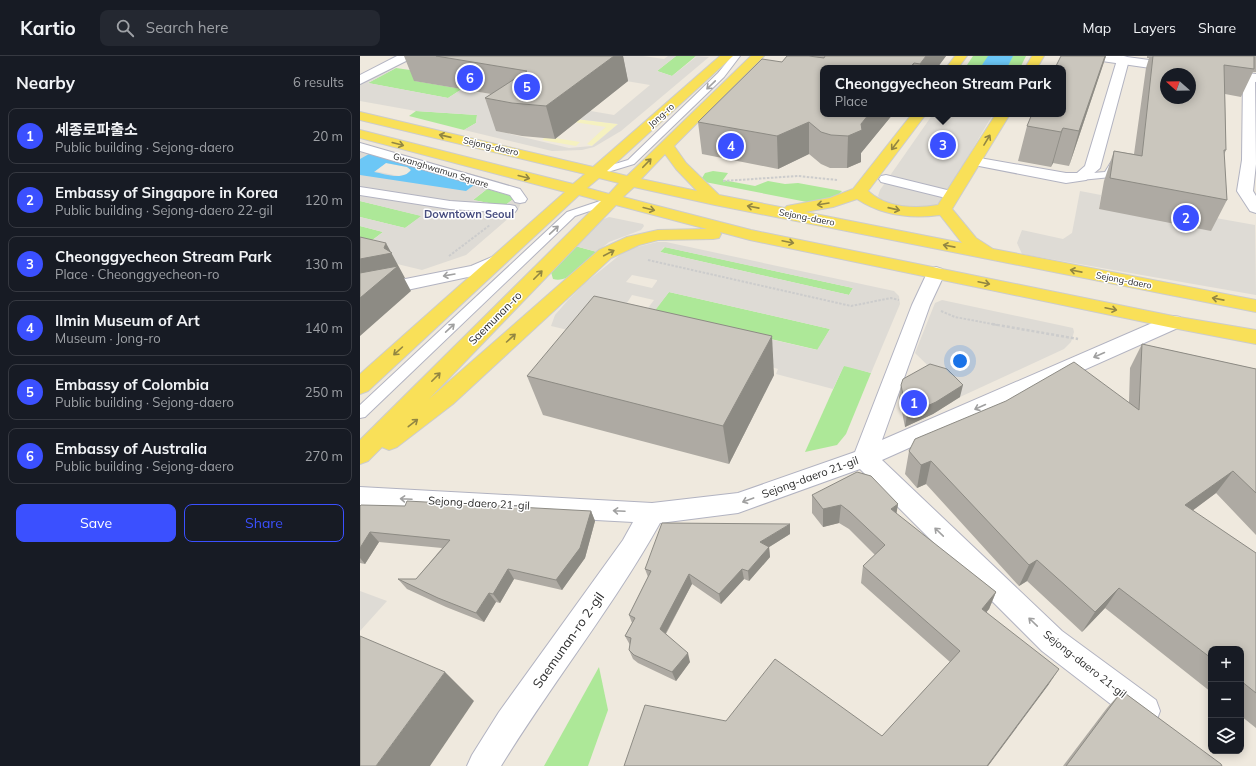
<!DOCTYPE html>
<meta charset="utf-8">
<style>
body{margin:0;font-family:Mulish,"Noto Sans KR",sans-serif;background:#242831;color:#f1f3f6}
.controls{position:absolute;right:12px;bottom:12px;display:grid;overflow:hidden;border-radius:8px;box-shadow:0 2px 10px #0003}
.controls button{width:36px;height:36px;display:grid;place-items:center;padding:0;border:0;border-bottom:1px solid #363941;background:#171b24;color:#f1f3f6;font:20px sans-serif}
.compass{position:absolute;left:800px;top:12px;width:36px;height:36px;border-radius:50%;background:#171b24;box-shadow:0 2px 10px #0003;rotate:290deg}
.you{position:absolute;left:600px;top:305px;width:14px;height:14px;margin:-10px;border:3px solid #fff;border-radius:50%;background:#1a73e8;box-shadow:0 0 0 6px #1a73e833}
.badge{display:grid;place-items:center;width:26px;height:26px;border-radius:50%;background:#3b50ff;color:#fff;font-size:13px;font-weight:700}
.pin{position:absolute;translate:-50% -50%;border:2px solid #fff;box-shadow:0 1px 4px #0006}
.popup{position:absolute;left:460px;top:9px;width:246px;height:52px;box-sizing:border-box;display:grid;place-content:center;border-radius:8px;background:#171b24;filter:drop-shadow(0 1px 3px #0005);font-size:13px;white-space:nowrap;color:#9ea1a6}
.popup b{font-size:15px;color:#f1f3f6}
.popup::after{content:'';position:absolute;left:50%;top:100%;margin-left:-8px;border:8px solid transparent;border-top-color:#171b24}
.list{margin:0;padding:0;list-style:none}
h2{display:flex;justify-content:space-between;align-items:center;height:52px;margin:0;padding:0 16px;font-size:17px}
h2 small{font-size:13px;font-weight:400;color:#9ea1a6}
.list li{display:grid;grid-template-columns:26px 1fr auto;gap:12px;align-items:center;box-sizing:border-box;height:56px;margin:0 8px 8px;padding:0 8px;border:1px solid #363941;border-radius:8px}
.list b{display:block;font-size:15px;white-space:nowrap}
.list p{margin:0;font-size:13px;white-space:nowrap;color:#9ea1a6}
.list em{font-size:13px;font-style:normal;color:#9ea1a6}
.actions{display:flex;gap:8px;padding:12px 16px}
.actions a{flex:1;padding:9px 0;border:1px solid #3b50ff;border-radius:8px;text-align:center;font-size:14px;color:#3b50ff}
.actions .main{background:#3b50ff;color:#fff}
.icon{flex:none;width:22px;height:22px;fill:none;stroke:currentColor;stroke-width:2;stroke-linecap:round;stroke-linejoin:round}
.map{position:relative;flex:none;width:896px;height:710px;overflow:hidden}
header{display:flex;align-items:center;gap:24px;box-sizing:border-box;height:56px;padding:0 20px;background:#171b24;border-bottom:1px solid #363941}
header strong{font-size:19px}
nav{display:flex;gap:22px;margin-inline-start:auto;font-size:14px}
.search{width:280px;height:36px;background:#242831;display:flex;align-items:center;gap:10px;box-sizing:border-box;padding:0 14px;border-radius:8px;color:#9ea1a6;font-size:15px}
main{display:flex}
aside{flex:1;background:#171b24}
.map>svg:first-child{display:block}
.green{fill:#ade898}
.sand{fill:#f5f1c0}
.plaza{fill:#dedbd5;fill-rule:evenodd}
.water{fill:#6cc7f6;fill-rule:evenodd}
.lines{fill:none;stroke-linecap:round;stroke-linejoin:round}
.service-casing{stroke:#b2b3c1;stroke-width:2}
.pedestrian-casing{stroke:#b2b3c1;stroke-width:2}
.minor-casing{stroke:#b2b3c1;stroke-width:2}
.tertiary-casing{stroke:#b2b3c1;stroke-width:2}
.secondary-casing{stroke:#b2b3c1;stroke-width:2}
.primary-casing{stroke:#ccc;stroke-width:2}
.path-far1{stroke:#ccc;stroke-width:2;stroke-dasharray:2.5 1.5;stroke-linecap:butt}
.path{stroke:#ccc;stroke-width:2.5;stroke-dasharray:3 2;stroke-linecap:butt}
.service{fill:#fff;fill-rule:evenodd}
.pedestrian{fill:#fff;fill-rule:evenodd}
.minor{fill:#fff;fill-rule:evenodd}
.tertiary{fill:#fff;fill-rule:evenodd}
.secondary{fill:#fff;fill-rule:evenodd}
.primary{fill:#f9e058;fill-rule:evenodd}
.wall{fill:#aeaaa3}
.shaded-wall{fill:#8d8b84}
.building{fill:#cac6bd;stroke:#8d8b84;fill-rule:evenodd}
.oneway{stroke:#a0a0a0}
.oneway2{stroke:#928642}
.labels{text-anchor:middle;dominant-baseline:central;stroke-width:3;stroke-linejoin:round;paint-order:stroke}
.far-street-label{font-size:9px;fill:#2c2c2c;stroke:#fff}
.far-quarter-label{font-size:11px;font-weight:bold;fill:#494f80;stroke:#fff}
.street-label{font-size:11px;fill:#2c2c2c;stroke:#fff}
.near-street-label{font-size:13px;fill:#2c2c2c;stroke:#fff}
</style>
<header>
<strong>Kartio</strong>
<div class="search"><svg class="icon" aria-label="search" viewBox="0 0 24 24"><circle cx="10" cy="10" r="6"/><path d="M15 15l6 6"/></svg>Search here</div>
<nav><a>Map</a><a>Layers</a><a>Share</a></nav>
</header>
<main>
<aside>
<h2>Nearby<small>6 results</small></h2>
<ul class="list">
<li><span class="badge">1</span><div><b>세종로파출소</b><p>Public building · Sejong-daero</p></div><em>20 m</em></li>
<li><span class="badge">2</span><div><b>Embassy of Singapore in Korea</b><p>Public building · Sejong-daero 22-gil</p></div><em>120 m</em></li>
<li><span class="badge">3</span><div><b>Cheonggyecheon Stream Park</b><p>Place · Cheonggyecheon-ro</p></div><em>130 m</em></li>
<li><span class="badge">4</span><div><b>Ilmin Museum of Art</b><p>Museum · Jong-ro</p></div><em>140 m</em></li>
<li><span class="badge">5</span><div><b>Embassy of Colombia</b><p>Public building · Sejong-daero</p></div><em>250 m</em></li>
<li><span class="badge">6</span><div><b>Embassy of Australia</b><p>Public building · Sejong-daero</p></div><em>270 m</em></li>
</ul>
<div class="actions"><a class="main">Save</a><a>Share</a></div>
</aside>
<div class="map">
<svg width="896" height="710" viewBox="0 0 896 710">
<rect width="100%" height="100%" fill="#efe9de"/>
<g class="green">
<path d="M316,0h20l-24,20 -15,-5z"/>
<path d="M613,0h53l-6,12h-55z"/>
<path d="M36,12l28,4 -9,9 47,8 -14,9 -80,-15z"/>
<path d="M56,55l61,4 -1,8 -12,7 -55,-14z"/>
<path d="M353,115l15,2 -5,7 32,6 13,-5 17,3 13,-1 44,8 -7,7 -23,5 -107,-21 -3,-4 3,-5z"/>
<path d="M127,133l29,8 -12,9 -31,-6z"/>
<path d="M0,145l62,15 -17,12 -45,-11z"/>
<path d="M0,170l23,6 -20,15 -3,-1z"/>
<path d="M215,190l22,6c-11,10 -28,32 -44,27l-2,-7z"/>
<path d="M305,191l188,41 -4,7 -189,-43z"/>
<path d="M309,236l161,37 -12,21 -165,-38z"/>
<path d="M484,309l27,8 -25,61 -9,11 -32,7z"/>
<path d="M239,611l9,43 -20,56h-44z"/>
</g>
<path class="sand" d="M216,63l42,5 -26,22 -5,-2 14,-13 5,-4 -32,-5 -14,13 -5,3 25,4 -4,4 -34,-6 25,-20z"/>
<g class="plaza">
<path d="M225,0h58l21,3 4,-3h8l-19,15 15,5 24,-19 -2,-1 15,1 -88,74 -27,16 -12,3 -30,1 -88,-21 12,-7 1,-8 -61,-4 -56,-10v-19l23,-11 13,-3 -28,15 80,15 14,-9 152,26 36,-30 -60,-10zM216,63l42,5 -26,22 -23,2 -72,-17z"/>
<path d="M573,58h60l-48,82 -8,9 -7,2h-33l-14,-6 -5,-5 2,-6z"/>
<path d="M0,87l137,38 21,7 3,15 -3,7 -52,45 -44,15 -62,-15 4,-8 19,-15 -23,-6v-9l45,11 16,-12 -61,-15zM26,107l21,4 4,3 -4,4 -8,2 -25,-5zM127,133l28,8v1l-11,8 -31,-6z"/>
<path d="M720,135l21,4 -2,14 111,8 45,8 1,70 -234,-41 -5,-11 5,-13 41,9 9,-6z"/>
<path d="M249,161l34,7 1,2 -3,4 -32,12 -12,10 -22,-6 24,-25z"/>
<path d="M297,186h9l228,49 5,5 1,8 -29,69 -27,-7 -11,23 -57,-15 2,-5 -13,-4 -176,-30 -38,-9 4,-11 13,-15 17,-17 36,-29 12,-6zM304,191l189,41 -4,7 -189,-43zM272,219l25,5v1l-5,7 -26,-6zM309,236l161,37 -13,21 -163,-38zM272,239l22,5 -6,8 -21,-5z"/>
<path d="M582,244l131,28 1,4 -3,10 -7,7 -104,48 -45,-44 20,-50z"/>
<path d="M0,535l27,10 -27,30z"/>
</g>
<g class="water">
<path d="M628,0h25l-6,12h-27z"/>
<path d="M9,98l105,31 -8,6 -106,-16v-16zM26,107l21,4 4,3c-8,11 -26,4 -37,2z"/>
</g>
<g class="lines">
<defs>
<g id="service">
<path d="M372,0h8l-16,21 -90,87 -36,11h-6l-2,-2 2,-2 36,-11 90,-87z"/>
<path d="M756,102l5,3 -10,16 -30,3 -5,-3 5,-3 24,-2 8,-13z"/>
<path d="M252,141l5,3 -1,2 -41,14 -210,201 -5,1v-13l207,-193z"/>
</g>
<g id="pedestrian">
<path d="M0,87l160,46 7,10 -2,3 -5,1 -5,-1 -5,-7 -150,-44z"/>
<path d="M526,119l65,16 2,3 -2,3 -5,1 -65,-16 -2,-3 2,-3z"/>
<path d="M0,131l90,14 60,4 5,1 2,3 -2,3 -5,1 -60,-4 -90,-14z"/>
</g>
<g id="minor">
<path d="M37,0h15l-2,3 -50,25v-9z"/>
<path d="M763,0l4,1 2,3 -29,108 -14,12 -20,3 -92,-18 -5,-1 -2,-3 2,-3 5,-1 92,16h11l8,-7 32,-106 2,-3z"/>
<path d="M139,198l6,1 3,4 -3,4 -23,11 -122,26v-12l111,-22z"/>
<path d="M576,211l6,2 3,4 -15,32 -48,135 284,-123 7,-1 7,1 3,5 -3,5 -298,133 180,171 94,69 4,11 -4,11 -11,4 -11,-4 -92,-71 -182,-182 -122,44 -78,10c-47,84 -108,160 -159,243h-34l5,-11 27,-43 124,-172 10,-18 -273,-15v-20l292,16 86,-10 117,-41 57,-147 15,-32 3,-4z"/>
</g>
<path id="tertiary" d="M889,18l4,1 2,3 1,86 -3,27 3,5v17l-6,-2 -13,-20 5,-31 1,-82 2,-3z"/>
<g id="secondary">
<path d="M729,0h31l58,8 4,1 2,3 -2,3 -4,1 -83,-12 -4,-1z"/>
<path d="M862,14l34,4v8l-38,-5 -2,-3 2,-3z"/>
</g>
<g id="primary">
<path d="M360,0h13l-126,115 20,5 124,-120h13l-90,90 12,17 33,32 66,13 2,-2 43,-8 23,-9 59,-75h14l-58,77c18,17 47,18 70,14l58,-91h14l-58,95 24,29 17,11 263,51v12l-541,-107 -81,-18 -11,10 128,33 422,86 83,14v14l-83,-16 -423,-88 -30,-8 1,2 -2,4 -6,1 -55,1 -19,5 -28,13 -158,146 -56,43 -8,3 -7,-3 -14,14 -8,3v-24l241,-239 -22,-6 -211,196 -8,3v-20l205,-182 -205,-54v-8l213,54 12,-10 -225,-54v-8l233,55zM305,98l11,15 21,22 -56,-12zM239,122l20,5 -10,11 -22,-6zM497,143c24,16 54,20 83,16l22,28 -157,-31 28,-5zM256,149l91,24 -49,1 -31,7 -28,13 -170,149z"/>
<path d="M595,0h12l-9,12h-12z"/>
<path d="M672,0h12l-7,12h-12z"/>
</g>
</defs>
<use href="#service" class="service-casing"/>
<use href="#pedestrian" class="pedestrian-casing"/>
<use href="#minor" class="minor-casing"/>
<use href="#tertiary" class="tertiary-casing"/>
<use href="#secondary" class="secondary-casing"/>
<use href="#primary" class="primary-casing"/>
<g class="path-far1">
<path d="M363,125l75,-5 39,4"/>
<path d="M89,200l41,-31"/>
<path d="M288,204l203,46 40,-8 8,2"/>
<path d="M581,255l14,6 42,8"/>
</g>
<path class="path" d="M632,268l86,15"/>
<use href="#service" class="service"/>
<use href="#pedestrian" class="pedestrian"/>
<use href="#minor" class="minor"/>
<use href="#tertiary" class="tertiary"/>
<use href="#secondary" class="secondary"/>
<use href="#primary" class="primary"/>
</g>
<g class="wall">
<path d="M44,0h219l5,25 -73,58 -33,-3 -26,-5 -11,-33 6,-4 -77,-13z"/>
<path d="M427,0h159l-9,12h-114v46h70l-32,39v9l-14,6h-17l-9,-4 -12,-10 -31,15 -76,-15 -4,-32 84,-60z"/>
<path d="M746,0l-37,110 -16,-3 -2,4 -33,-6 9,-35z"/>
<path d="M787,0h109v16h-3l-12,25 -16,-3 1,56 -2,5 3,45 -16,31 -112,-22 5,-28 10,-30 20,3 12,-86 3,-10h-2z"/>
<path d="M782,288l114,25v166l-40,-42 -24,18 64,42v175l-15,-12v-67h-30v43l-106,-84 -23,24 -55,-51 -8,5 -93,-102 -9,4 -12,-14 4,-23 220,-49 1,-34z"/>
<path d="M414,319l-45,89 -186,-49 -16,-39z"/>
<path d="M541,329l59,12 -27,17 -28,13 -6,-30z"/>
<path d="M452,439l86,9 -2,10 100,78 -7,17 -3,3 63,72 -61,82 -262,-45 156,15 68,-74 -89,-79 2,-17 12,-11 -26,-26 -10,-6 -16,4 -11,-14z"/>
<path d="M0,450l231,5 4,10 -10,37 -23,32 -48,-11 -14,24 -4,-1 -12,20 -38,-15 -39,-18 -9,-10h18l26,-31 -63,-6 -14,22 -5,-1z"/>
<path d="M430,478l-21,13 1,10 -21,24 -5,-2 -23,25 -29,-20 -26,50 24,28 -14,19 -38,-18 -5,-4 -4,-9 1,-5 -5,-9 7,-13 -3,-8 19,-38 -3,-8z"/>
<path d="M762,635l100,75h-159l44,-58z"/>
</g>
<g class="shaded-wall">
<path d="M254,0h9l5,25 -73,58 -9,-33z"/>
<path d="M566,0h20l-9,12h-17v-4z"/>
<path d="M745,0h1l-37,110 10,-35z"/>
<path d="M554,7l-1,5h-4z"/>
<path d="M509,58h24l-32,39v9l-14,6 1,-32 13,-12z"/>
<path d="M449,66v32l-31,15 -1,-33z"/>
<path d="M703,72l-10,35 -2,4 10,-35z"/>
<path d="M26,187l19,35h-1l7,13 -51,45v-77l24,-11z"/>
<path d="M412,280l2,39 -45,89 -6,-38z"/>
<path d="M603,329l-3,12 -27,17 -28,13 2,-12z"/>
<path d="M571,405l-5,23 -9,4 4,-23z"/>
<path d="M873,415l-17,22 -47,35 16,-23z"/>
<path d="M538,448l-3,18 -4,-13z"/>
<path d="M481,449l-2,18 -16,4v-18z"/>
<path d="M231,455l4,10 -10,37 -23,32 -6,-10z"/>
<path d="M430,468v10l-29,18 -1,-10z"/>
<path d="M10,476l9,10 -14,22 -5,-6v-10z"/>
<path d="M409,491l1,10 -21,24 -1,-10z"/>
<path d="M677,504l-10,21 -8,5 10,-21z"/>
<path d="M148,513l6,10 -14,24 -7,-9z"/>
<path d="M382,513l2,10 -23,25 -2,-10z"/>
<path d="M329,518l3,10 -29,54 -3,-9z"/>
<path d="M759,532l-14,20 -23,24 13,-20z"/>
<path d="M636,536l-7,17 -13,16 6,-16z"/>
<path d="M129,537l7,9 -12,20 -8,-9z"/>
<path d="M328,597l2,9 -14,19 -4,-9z"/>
<path d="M699,613l-10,15 -61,82h-1z"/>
<path d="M85,616l29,29 -44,65h-54z"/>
</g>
<g class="building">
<path d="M76,0h178l-68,50 -34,-3 -27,-5 42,-27z"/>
<path d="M427,0h22l15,2 1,-2h101l-6,8 -6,-1 -5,5h-86v46h46l-8,10 1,6 -14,6 -17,-1 -10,-3 -12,-10 -32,14 -79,-14 64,-63 20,3z"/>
<path d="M701,0h44l-26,75 -16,-3 -2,4 -34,-6 5,-12h31v-46h-8z"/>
<path d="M793,0h101v13l-30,-4 2,85h-2l3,50 -117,-22 4,-27 28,5zM806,18h24v24h-24z"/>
<path d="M0,181l26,6 -2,5 8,5 -32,6z"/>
<path d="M38,210l-38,32v-25z"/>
<path d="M234,240l178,40 -49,90 -196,-50z"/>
<path d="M782,288l114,25v124l-23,-22 -48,34 71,48v140l-15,-12v-32h-30v9l-92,-70 -24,24 -58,-52 -8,5 -98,-104 -10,4 -12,-14 6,-12 91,-38 68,-39 65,48z"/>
<path d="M570,308l17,5 16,16 -27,17 -29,13 -6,-30 2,-6z"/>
<path d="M497,416l14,4 27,28 -7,5 105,83 -14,17 77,60 -72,97h-363l21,-61 81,16 49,-62 107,77 78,-85 -97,-85 22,-21 -35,-33 -9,-7 -18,4 -11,-14z"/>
<path d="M47,445l184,10 -11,37 -24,32 -48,-11 -15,25 -4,-1 -13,20 -38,-15 -40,-19h18l34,-39 -80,-8 -10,16v-42l1,-1 44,1z"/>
<path d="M302,467l128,1 -30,18 9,5 -21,24 -6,-2 -23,25 -30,-20 -29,55 28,24 -16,19 -38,-17 -5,-5 2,-12 -6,-2 10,-18 -6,-3 22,-44 -6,-2z"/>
<path d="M0,580l85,36 -69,94h-16z"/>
<path d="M762,635l99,73 1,2h-156z"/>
</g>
<defs><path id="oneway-shaft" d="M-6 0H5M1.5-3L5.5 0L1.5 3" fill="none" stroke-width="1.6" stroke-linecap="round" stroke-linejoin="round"/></defs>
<g class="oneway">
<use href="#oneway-shaft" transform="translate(351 29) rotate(136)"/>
<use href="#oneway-shaft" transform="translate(194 174) rotate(-43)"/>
<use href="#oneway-shaft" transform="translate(89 219) rotate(170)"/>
<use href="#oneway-shaft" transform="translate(90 272) rotate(-43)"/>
<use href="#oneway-shaft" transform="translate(739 299) rotate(156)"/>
<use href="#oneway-shaft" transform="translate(620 351) rotate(156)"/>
<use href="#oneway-shaft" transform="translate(46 443) rotate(-177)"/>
<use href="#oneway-shaft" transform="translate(388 444) rotate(160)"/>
<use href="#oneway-shaft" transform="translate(259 455) rotate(-177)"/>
<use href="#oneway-shaft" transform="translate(579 476) rotate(-136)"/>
<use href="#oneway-shaft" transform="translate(673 566) rotate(-136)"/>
</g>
<g class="oneway2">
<use href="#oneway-shaft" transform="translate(85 80) rotate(-167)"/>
<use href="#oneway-shaft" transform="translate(627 84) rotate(-59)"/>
<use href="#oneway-shaft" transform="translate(38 88) rotate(15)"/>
<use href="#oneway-shaft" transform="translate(535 89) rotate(127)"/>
<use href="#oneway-shaft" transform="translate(287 107) rotate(-46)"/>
<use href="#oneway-shaft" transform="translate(164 121) rotate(15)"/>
<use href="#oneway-shaft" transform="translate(463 148) rotate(171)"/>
<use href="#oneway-shaft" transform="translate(393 151) rotate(-169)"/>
<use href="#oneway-shaft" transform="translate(289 153) rotate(14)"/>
<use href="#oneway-shaft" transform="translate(534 153) rotate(13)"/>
<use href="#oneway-shaft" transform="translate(428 186) rotate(12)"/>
<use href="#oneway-shaft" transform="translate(589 190) rotate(-169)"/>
<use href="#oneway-shaft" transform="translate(249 197) rotate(-28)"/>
<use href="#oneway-shaft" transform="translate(716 215) rotate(-169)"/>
<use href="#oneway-shaft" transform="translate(178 219) rotate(-45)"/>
<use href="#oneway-shaft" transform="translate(624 227) rotate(12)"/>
<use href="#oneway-shaft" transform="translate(858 243) rotate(-169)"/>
<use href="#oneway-shaft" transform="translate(751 253) rotate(12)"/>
<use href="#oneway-shaft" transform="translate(151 282) rotate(-42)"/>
<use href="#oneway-shaft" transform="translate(38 295) rotate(138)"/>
<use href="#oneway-shaft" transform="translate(76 321) rotate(-45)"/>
<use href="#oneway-shaft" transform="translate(53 367) rotate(-38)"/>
</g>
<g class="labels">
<g class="far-street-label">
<text transform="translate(301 59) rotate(-42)">Jong-ro</text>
<text transform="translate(131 90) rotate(13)">Sejong-daero</text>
<text transform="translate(81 114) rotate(17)">Gwanghwamun Square</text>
<text transform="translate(447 161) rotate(11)">Sejong-daero</text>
<text transform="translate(764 224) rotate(11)">Sejong-daero</text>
</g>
<g class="far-quarter-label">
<text x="109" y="158">Downtown Seoul</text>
</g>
<g class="street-label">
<text transform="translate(135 262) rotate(-45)">Saemunan-ro</text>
<text transform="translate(450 421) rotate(-20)">Sejong-daero 21-gil</text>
<text transform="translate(119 447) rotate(3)">Sejong-daero 21-gil</text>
<text transform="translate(725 608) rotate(38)">Sejong-daero 21-gil</text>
</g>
<g class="near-street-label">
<text transform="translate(208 584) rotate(-55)">Saemunan-ro 2-gil</text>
</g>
</g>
</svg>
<div class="controls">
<button>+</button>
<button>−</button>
<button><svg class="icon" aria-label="layers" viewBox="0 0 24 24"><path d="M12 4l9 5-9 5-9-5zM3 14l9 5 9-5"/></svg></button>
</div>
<svg class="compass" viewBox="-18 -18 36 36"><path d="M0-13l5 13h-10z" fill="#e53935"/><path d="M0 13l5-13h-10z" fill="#9ea1a6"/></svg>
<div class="you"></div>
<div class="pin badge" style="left:554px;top:347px">1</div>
<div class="pin badge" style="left:826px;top:162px">2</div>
<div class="pin badge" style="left:583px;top:89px">3</div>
<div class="popup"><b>Cheonggyecheon Stream Park</b>Place</div>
<div class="pin badge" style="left:371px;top:90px">4</div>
<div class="pin badge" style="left:167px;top:31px">5</div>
<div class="pin badge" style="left:110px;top:22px">6</div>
</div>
</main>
